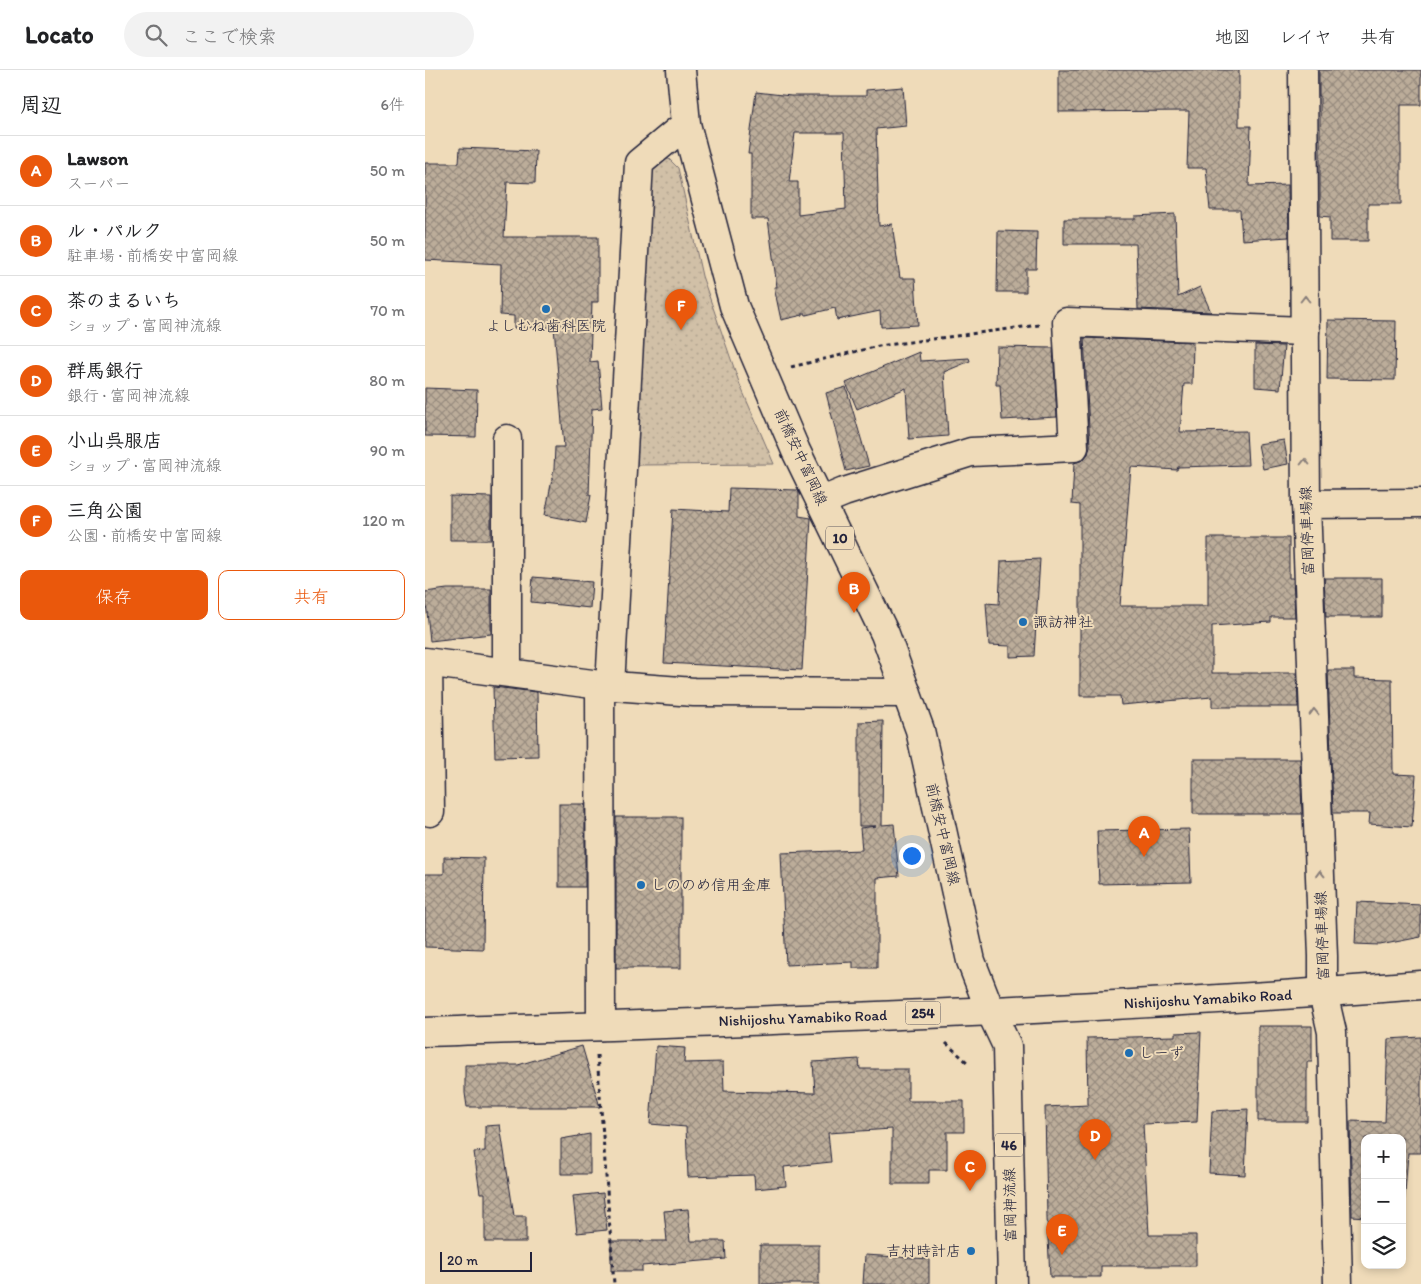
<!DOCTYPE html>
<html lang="ja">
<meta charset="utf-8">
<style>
body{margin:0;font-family:Itim,"Klee One",sans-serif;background:#f2f2f2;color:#202124}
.controls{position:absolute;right:15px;bottom:15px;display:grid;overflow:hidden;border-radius:10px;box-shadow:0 2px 8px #0003}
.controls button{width:45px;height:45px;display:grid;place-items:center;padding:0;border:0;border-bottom:1px solid #e0e0e0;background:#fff;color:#202124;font:25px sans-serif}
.scale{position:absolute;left:15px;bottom:12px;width:92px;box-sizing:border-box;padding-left:5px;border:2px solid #22223b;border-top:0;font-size:14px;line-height:18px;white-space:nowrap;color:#22223b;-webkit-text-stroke:4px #efdbb9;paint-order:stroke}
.you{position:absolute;left:486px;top:785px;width:18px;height:18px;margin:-12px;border:4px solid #fff;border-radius:50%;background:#1a73e8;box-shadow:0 0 0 8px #1a73e833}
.badge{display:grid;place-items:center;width:32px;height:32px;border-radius:50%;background:#ea580c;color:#fff;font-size:16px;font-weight:700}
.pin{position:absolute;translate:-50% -41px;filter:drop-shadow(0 1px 2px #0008)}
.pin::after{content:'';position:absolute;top:26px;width:18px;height:15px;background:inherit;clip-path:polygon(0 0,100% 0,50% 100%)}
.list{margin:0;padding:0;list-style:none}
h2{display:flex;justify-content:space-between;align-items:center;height:65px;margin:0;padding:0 20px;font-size:21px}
h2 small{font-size:16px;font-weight:400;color:#757577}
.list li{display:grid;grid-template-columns:32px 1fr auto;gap:15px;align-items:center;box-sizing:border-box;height:70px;padding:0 20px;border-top:1px solid #e0e0e0}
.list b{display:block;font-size:19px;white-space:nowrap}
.list p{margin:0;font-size:16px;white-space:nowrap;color:#757577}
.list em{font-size:16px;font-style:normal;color:#757577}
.actions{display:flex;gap:10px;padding:15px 20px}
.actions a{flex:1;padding:11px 0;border:1px solid #ea580c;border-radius:10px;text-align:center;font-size:18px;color:#ea580c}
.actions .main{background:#ea580c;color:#fff}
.icon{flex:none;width:28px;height:28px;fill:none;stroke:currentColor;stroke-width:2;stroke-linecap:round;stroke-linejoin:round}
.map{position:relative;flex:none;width:996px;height:1214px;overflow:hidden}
header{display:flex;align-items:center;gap:30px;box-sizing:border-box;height:70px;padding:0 25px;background:#fff;border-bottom:1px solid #e0e0e0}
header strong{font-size:24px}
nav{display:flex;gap:28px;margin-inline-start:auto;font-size:18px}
.search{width:350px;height:45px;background:#f2f2f2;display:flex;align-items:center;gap:12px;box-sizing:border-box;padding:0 18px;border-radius:28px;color:#757577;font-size:19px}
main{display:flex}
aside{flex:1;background:#fff}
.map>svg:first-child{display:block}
.green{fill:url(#green-dots);stroke:#7a7171}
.building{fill:url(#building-cross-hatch);stroke:#22223b;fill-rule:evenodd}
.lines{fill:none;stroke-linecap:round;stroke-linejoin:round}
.minor-casing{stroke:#22223b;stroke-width:31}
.major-casing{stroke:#22223b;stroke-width:31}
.highway-casing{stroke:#22223b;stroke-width:31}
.path{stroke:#22223b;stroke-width:3;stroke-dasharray:4 4;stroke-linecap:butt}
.minor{stroke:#efdbb9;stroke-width:28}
.major{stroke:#efdbb9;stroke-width:28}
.highway{stroke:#efdbb9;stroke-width:28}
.oneway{stroke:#887e7a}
.poi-dot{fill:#1f6fb2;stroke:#efdbb9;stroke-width:2}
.labels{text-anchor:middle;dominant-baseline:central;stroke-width:4;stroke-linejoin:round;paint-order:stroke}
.shield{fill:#efdbb9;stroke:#605a61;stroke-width:1}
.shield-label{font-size:14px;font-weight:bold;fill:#22223b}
.poi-label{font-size:15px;fill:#22223b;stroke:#efdbb9;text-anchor:start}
.street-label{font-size:15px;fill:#22223b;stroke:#efdbb9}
</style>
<header>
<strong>Locato</strong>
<div class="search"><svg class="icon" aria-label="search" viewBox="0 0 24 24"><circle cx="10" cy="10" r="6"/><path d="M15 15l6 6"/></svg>ここで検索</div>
<nav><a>地図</a><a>レイヤ</a><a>共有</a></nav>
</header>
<main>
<aside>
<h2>周辺<small>6件</small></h2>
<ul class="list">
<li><span class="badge">A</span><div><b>Lawson</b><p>スーパー</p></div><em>50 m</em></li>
<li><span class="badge">B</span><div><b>ル・パルク</b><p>駐車場 · 前橋安中富岡線</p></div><em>50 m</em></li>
<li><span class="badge">C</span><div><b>茶のまるいち</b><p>ショップ · 富岡神流線</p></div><em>70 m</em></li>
<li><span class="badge">D</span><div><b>群馬銀行</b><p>銀行 · 富岡神流線</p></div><em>80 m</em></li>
<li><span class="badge">E</span><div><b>小山呉服店</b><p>ショップ · 富岡神流線</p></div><em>90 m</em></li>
<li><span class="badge">F</span><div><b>三角公園</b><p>公園 · 前橋安中富岡線</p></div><em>120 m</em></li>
</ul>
<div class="actions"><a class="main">保存</a><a>共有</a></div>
</aside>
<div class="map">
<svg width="996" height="1214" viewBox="0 0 996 1214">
<defs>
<pattern id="green-dots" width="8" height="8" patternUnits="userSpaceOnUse" patternTransform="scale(1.25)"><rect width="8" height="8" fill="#d1c0a7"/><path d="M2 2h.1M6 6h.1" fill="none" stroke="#b3a591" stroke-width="1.8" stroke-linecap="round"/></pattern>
<pattern id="building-cross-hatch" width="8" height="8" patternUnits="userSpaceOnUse" patternTransform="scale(1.25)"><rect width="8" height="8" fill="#bcad9a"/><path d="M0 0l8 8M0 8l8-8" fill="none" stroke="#988c7f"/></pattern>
</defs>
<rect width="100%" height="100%" fill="#efdbb9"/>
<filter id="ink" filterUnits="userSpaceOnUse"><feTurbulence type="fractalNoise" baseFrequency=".02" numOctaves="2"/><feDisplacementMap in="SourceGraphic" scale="10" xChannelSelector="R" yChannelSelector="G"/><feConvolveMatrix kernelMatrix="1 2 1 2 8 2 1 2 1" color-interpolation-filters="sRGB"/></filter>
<g filter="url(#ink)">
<path class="green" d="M244,89l9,9 24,108 38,109 34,79 -138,1 9,-288 10,-16z"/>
<g class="building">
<path d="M634,0h180v56h12l-2,60 39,-1 1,52 -47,3 -2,-30h-30l-4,-42h-19l2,-57 -130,1z"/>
<path d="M894,0h102v35h-20v99h-33v37h-38v-24l-10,-1v-120h-1z"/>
<path d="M478,17l3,39 -30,3 3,97 13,-2 8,54h15l3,47 -37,2 -1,-16 -43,9 -2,-12 -29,7 -1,-2h-2v2l-22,5 -7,-33h3l-9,-68h-17v-65h-3l8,-62 35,4h75v-6zM370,63h49l2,76 -48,6v-33h-9z"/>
<path d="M35,78l76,3 -1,32 -28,-1 -3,55h94v65h-6l-2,60 8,-1 4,47 -10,1 -3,86h2l-5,28 -41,-8 9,-46 1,-22h9l-10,-120 -40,1v-12l-14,-1 1,-51 -76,-4v-97h34z"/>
<path d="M750,144l3,83 22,-10 11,25 -73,-3 -2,-65h-72v-25h71v-3z"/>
<path d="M573,161l39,1 -1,37h-10v23h-29z"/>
<path d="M903,250l68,1 -1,59 -68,-1z"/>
<path d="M659,268l109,4 -1,42h-8l-4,48 66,-1 2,34 -70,2 -1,3 -46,-3 -11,139h88v-68h81v40h4l2,39h-24v5l-59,4v47h85l1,34h-86v-10l-91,8 -1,-9h-40v-191l-8,-1 2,-41 9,-3 5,-6 2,-8z"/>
<path d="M830,275l29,1 -4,43 -25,-2z"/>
<path d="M572,277l56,1 4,69 -55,3 -2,-35h-4z"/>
<path d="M494,282l1,9 49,-3 1,3 -26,11 4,64 -39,3 -3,-51 -49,21 -11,-26z"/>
<path d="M421,317l23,79 -23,5 -20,-78z"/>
<path d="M0,318l52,2 -1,47 -51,-1z"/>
<path d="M859,370l4,24 -25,5 -5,-25z"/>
<path d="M304,418l69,2 1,3v23l12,2 -9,152 -138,-7 9,-154 55,3z"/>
<path d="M25,426l41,1v43h-41z"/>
<path d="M615,489l-6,97 -24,1v-11l-21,-1 -3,-42 13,1 2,-43z"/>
<path d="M108,507l59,5 -2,26 -59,-6z"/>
<path d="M899,508h58v39h-56z"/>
<path d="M22,519h44v45l-61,7 -5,-49z"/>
<path d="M903,600h26v8l38,1 1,95 23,1 -4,52 -43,-3 1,-11h-37z"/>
<path d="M68,617l44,5 1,64 -43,1z"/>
<path d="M458,651l-1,104 12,-1 5,52 -22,2v90h-24v-6l-67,3 -5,-112 81,-3 -2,-22 16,-2h-17v-104z"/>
<path d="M768,689h107l2,55h-109z"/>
<rect x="134" y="734" width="26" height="83"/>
<rect x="191" y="747" width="65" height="151"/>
<path d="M764,759l2,53 -92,2 -2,-53z"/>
<path d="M19,787l40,1 -1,91 -58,-2v-73h19z"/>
<path d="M932,832l64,3v32l-41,8 -25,-1z"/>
<path d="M833,956h54v36h-5v59h-49z"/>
<path d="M776,962l-4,90 -54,2 6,111h47v31h-95v11h-51l-3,-59 -2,-111 43,-2 -1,-67 88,-2v-3z"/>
<path d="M996,967v116h-13l-5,67 -1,-82h-37v79l-13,-1 -2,-95 35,1 3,-83z"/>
<path d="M157,976l18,61h-133l-2,-14v-28h53z"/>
<path d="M231,976l29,2 -1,15 39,-1 1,29 91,2 -2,-31 46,-3 1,10h48v32h56v31h-17v38h-18v14h-37v-55l-64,4 3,29 -47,5 2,19 -31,3 -1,-14 -66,2 -2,-50 -36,-3z"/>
<path d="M823,1039l-3,66 -36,-2 3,-62z"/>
<path d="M75,1055l14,91h12v26h-41v-49h-5l-6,-41 11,-1v-25z"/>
<path d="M165,1064v40h-29v-35z"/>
<path d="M178,1123l4,37 -30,3 -4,-37z"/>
<path d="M263,1139l3,32h34l1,18 -84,7v5h-31v-30h29l1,2v-2h26l-3,-30z"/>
<rect x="335" y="1175" width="59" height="39"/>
<path d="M440,1185l64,4v25h-66z"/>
</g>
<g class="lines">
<defs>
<g id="minor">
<path d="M397,431l22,-9 127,-40 103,-5 -7,-125 238,9"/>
<path d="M881,434l115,-1"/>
<path d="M0,592l175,23 94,7 213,1"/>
<path d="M3,593l2,149"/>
<path d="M82,602v-233"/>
<path d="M175,615l1,341"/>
<path d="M185,616l29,-523 47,-39"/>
<path d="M898,923l9,39 6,252"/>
</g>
<g id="major">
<path d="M256,0l5,54 48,182 62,145 89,183 35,96 51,231 19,49 17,36 5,238"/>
<path d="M878,0l3,434 17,452v37"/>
</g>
<path id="highway" d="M0,962c332,-11 665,-21 996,-47"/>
</defs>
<use href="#minor" class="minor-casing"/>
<use href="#major" class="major-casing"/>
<use href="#highway" class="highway-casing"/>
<g class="path">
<path d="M366,297l88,-21 160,-21"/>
<path d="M521,973l22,20"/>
<path d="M172,985l17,229"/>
</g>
<use href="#minor" class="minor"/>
<use href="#major" class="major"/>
<use href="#highway" class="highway"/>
</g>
<defs><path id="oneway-chevron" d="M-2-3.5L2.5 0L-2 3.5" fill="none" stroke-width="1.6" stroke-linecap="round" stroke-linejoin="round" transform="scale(1.25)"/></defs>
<g class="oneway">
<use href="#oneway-chevron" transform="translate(880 229) rotate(-90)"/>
<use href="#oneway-chevron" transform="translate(880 392) rotate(-90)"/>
<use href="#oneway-chevron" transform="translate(889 642) rotate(-92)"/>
<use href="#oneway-chevron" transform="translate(895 804) rotate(-92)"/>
</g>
</g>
<g class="poi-dot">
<circle cx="121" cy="239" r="5"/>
<circle cx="598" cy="552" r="5"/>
<circle cx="216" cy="815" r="5"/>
<circle cx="704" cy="983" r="5"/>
<circle cx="546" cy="1181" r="5"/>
</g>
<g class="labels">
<g class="shield">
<rect x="401" y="456.5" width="28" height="23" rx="4"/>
<rect x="480.5" y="931.5" width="35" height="23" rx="4"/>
<rect x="570" y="1063.5" width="28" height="23" rx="4"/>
</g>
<g class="shield-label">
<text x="415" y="468">10</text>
<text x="498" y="943">254</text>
<text x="584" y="1075">46</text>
</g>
<g class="poi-label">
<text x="121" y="256" text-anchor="middle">よしむね歯科医院</text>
<text x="608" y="552">諏訪神社</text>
<text x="226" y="815">しののめ信用金庫</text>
<text x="714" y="983">しーず</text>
<text x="536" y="1181" text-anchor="end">吉村時計店</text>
</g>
<g class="street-label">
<text transform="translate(376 387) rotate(65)">前橋安中富岡線</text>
<text transform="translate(882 461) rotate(-92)">富岡停車場線</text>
<text transform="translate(518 764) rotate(77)">前橋安中富岡線</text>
<text transform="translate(897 866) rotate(-92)">富岡停車場線</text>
<text transform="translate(783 929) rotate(-3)">Nishijoshu Yamabiko Road</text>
<text transform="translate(378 948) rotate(-2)">Nishijoshu Yamabiko Road</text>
<text transform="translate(585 1135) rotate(-91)">富岡神流線</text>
</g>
</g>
</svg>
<div class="controls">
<button>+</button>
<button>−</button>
<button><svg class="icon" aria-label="layers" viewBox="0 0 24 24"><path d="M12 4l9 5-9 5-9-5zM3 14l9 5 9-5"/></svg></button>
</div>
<div class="scale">20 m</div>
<div class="you"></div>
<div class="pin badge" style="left:719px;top:787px">A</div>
<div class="pin badge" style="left:429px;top:543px">B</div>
<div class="pin badge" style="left:545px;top:1121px">C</div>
<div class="pin badge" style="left:670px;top:1090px">D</div>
<div class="pin badge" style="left:637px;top:1185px">E</div>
<div class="pin badge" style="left:256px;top:260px">F</div>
</div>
</main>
